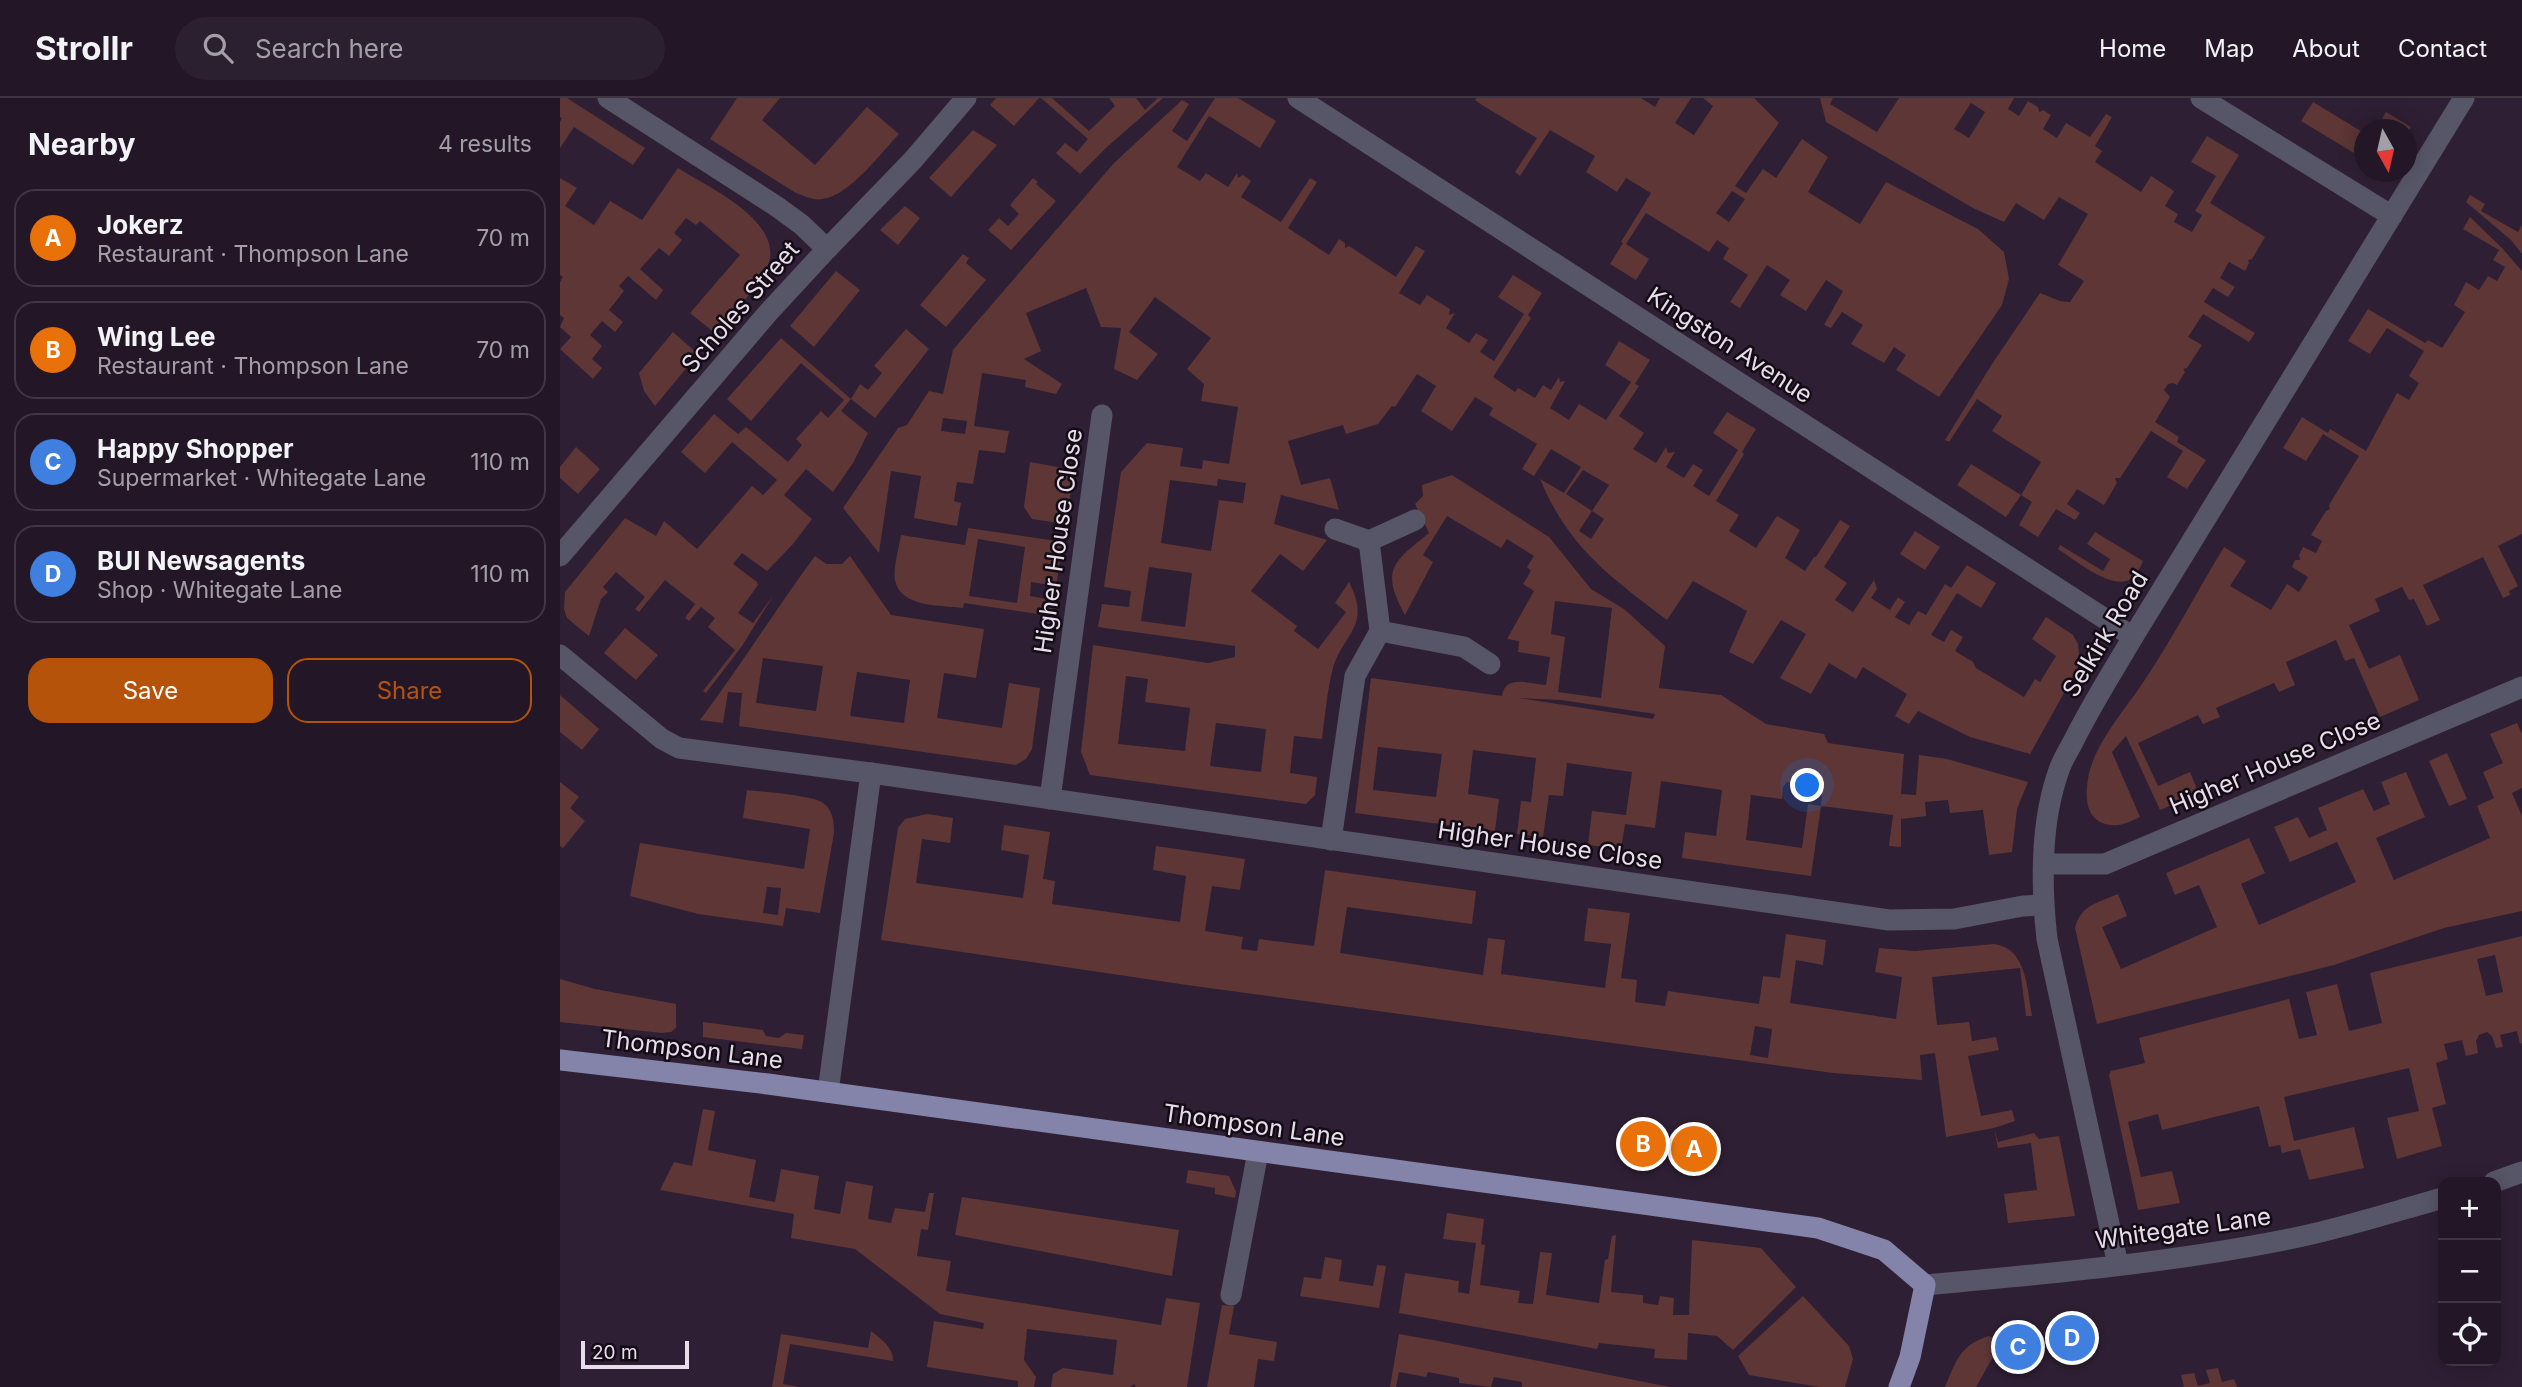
<!DOCTYPE html>
<meta charset="utf-8">
<style>
body{margin:0;font-family:Inter,sans-serif;background:#2b202f;color:#f1f3f6}
.controls{position:absolute;right:21px;bottom:21px;display:grid;overflow:hidden;border-radius:14px;box-shadow:0 4px 18px #0003}
.controls button{width:63px;height:63px;display:grid;place-items:center;padding:0;border:0;border-bottom:2px solid #403644;background:#231727;color:#f1f3f6;font:35px sans-serif}
.compass{position:absolute;left:1794px;top:21px;width:63px;height:63px;border-radius:50%;background:#231727;box-shadow:0 4px 18px #0003;rotate:172deg}
.scale{position:absolute;left:21px;bottom:18px;width:108px;box-sizing:border-box;padding-left:7px;border:4px solid #e7ddeb;border-top:0;font-size:19px;line-height:24px;white-space:nowrap;color:#e7ddeb;-webkit-text-stroke:5px #130c15;paint-order:stroke}
.you{position:absolute;left:1248px;top:688px;width:24px;height:24px;margin:-18px;border:5px solid #fff;border-radius:50%;background:#1a73e8;box-shadow:0 0 0 10px #1a73e833}
.badge{display:grid;place-items:center;width:46px;height:46px;border-radius:50%;background:#b45309;color:#fff;font-size:23px;font-weight:700}
.pin{position:absolute;translate:-50% -50%;border:4px solid #fff;box-shadow:0 2px 7px #0006}
.list{margin:0;padding:0;list-style:none}
h2{display:flex;justify-content:space-between;align-items:center;height:91px;margin:0;padding:0 28px;font-size:30px}
h2 small{font-size:23px;font-weight:400;color:#a39fa7}
.list li{display:grid;grid-template-columns:46px 1fr auto;gap:21px;align-items:center;box-sizing:border-box;height:98px;margin:0 14px 14px;padding:0 14px;border:2px solid #403644;border-radius:21px}
.list b{display:block;font-size:26px;white-space:nowrap}
.list p{margin:0;font-size:23px;white-space:nowrap;color:#a39fa7}
.list em{font-size:23px;font-style:normal;color:#a39fa7}
.actions{display:flex;gap:14px;padding:21px 28px}
.actions a{flex:1;padding:16px 0;border:2px solid #b45309;border-radius:21px;text-align:center;font-size:24px;color:#b45309}
.actions .main{background:#b45309;color:#fff}
.icon{flex:none;width:38px;height:38px;fill:none;stroke:currentColor;stroke-width:2;stroke-linecap:round;stroke-linejoin:round}
.map{position:relative;flex:none;width:1962px;height:1289px;overflow:hidden}
header{display:flex;align-items:center;gap:42px;box-sizing:border-box;height:98px;padding:0 35px;background:#231727;border-bottom:2px solid #403644}
header strong{font-size:33px}
nav{display:flex;gap:38px;margin-inline-start:auto;font-size:24px}
.search{width:490px;height:63px;background:#2b202f;display:flex;align-items:center;gap:18px;box-sizing:border-box;padding:0 24px;border-radius:38px;color:#a39fa7;font-size:26px}
main{display:flex}
aside{flex:1;background:#231727}
.map>svg:first-child{display:block}
.green{fill:#5d3635;fill-rule:evenodd}
.lines{fill:none;stroke-linecap:round;stroke-linejoin:round}
.minor{stroke:#565668;stroke-width:21}
.major{stroke:#8484aa;stroke-width:21}
.labels{text-anchor:middle;dominant-baseline:central;stroke-width:5;stroke-linejoin:round;paint-order:stroke}
.street-label{font-size:24px;fill:#e7ddeb;stroke:#130c15}
</style>
<header>
<strong>Strollr</strong>
<div class="search"><svg class="icon" aria-label="search" viewBox="0 0 24 24"><circle cx="10" cy="10" r="6"/><path d="M15 15l6 6"/></svg>Search here</div>
<nav><a>Home</a><a>Map</a><a>About</a><a>Contact</a></nav>
</header>
<main>
<aside>
<h2>Nearby<small>4 results</small></h2>
<ul class="list">
<li><span class="badge" style="background:#e8710a">A</span><div><b>Jokerz</b><p>Restaurant · Thompson Lane</p></div><em>70 m</em></li>
<li><span class="badge" style="background:#e8710a">B</span><div><b>Wing Lee</b><p>Restaurant · Thompson Lane</p></div><em>70 m</em></li>
<li><span class="badge" style="background:#3f7fe0">C</span><div><b>Happy Shopper</b><p>Supermarket · Whitegate Lane</p></div><em>110 m</em></li>
<li><span class="badge" style="background:#3f7fe0">D</span><div><b>BUI Newsagents</b><p>Shop · Whitegate Lane</p></div><em>110 m</em></li>
</ul>
<div class="actions"><a class="main">Save</a><a>Share</a></div>
</aside>
<div class="map">
<svg width="1962" height="1289" viewBox="0 0 1962 1289">
<rect width="100%" height="100%" fill="#2f1f34"/>
<g class="green">
<path d="M0,0h7l78,50 -12,17 -59,-38 -14,21v-26l2,-4 -2,-1z"/>
<path d="M177,0h43l-18,22 53,45 52,-58 32,27c-18,19 -49,61 -76,65 -9,2 -18,-3 -27,-6l-86,-54z"/>
<path d="M436,0h43l-25,28 -24,-21z"/>
<path d="M481,0h11l37,33 26,-25 -6,-8h27l9,12 13,-12h5l-56,49 -27,27 -24,-21 9,-10 12,9 11,-13z"/>
<path d="M655,0h23l38,23 -16,27 -51,-32 -32,51 23,14 6,-8 22,14 9,-14 1,5 5,-3 8,6 -10,16 40,25 29,-44 7,4 -29,46 41,27 10,-16 6,4v5l4,-2 47,31 20,-31 9,5 -26,42 21,12 7,-10 23,14 -1,6 6,-2 -9,15 23,15 7,-10 12,7 -8,12 14,9 30,-47 -26,-17 15,-22 29,18 -14,22 3,3 -38,59 22,15 3,-4 17,10 8,-13 8,5 8,-13 1,5 5,-1 -15,27 19,12 10,-16 27,16 25,-38 -26,-17 14,-24 31,19 -15,24 4,2 -20,30 25,17 -11,16 23,14 10,-16 2,6 7,-1 -9,15 18,11 9,-14 10,6 -10,16 16,10 29,-46 -25,-17 14,-21 29,17 -14,23 2,2 -28,47 23,14 -10,16 27,17 21,-32 23,14 -15,28 20,13 9,-14h2l24,-37 10,6 -26,41 23,16 -12,17 18,12 21,-32 3,9 -6,9 19,12 8,-13 7,5 -10,15 14,8 9,-14 8,4 19,-31 6,4 16,-23 29,18 -15,25 -24,-15 -26,42 13,7 7,-12 12,7 -8,14 18,11 3,6 48,29 11,-18 5,3 16,-26 -24,-17 14,-22 27,18 5,9 2,20 -50,90 -60,-17 -52,-26 -9,13 -14,-8 12,-22 -44,-27 -7,12 -27,-16 -18,31 -31,-16 26,-44 -25,-14 -28,44 -24,-12 18,-41 -54,-30 -26,39c-58,-44 -98,-72 -127,-141l24,14 17,-26 -30,-18 -17,27 -12,-7 15,-25 -48,-29 4,-7 -18,-11 -23,34 -31,-20 15,-25 -19,-12 -22,33 -3,-1 -14,18 -32,10 -3,-9 -55,16 13,44 29,-7 9,32 -58,-15 -7,29 53,16 -24,31 -23,-17 -29,37 46,35 -3,5 24,18 28,-37 -11,-9 14,-21c23,45 -6,51 -16,86 -6,23 -8,48 -11,71l-28,-3 -4,37 27,4 -2,18 -9,9 -216,-29 -9,-23 12,-107 115,18 27,-6v-11l-137,-19 4,-23 27,3 2,-16 -27,-4 17,-115 26,-29 36,5 -3,18 22,3 1,-9 26,4 9,-57 -37,-6 3,-17 -17,-15 24,-31 -56,-41 -26,35 29,22 -21,26 -23,-11 7,-41 -20,-1 -15,-39 -60,25 15,38 -17,8 38,25 -6,10 -31,-7 1,-7 -44,-7 -8,53 35,5 -4,22 -26,-3 -6,34 -16,-2 -3,19 7,2 -4,23 -43,-8 7,-42 -30,-5 -12,82 -36,-45 55,-80 9,-3 22,-34 14,3 10,-44 22,-26 139,-161 68,-63 7,4 -17,27 15,10zM383,320l24,3 -2,13 -24,-3zM1023,372l26,15 -17,26 -26,-17zM658,381l28,4 -3,20 -24,-3 -8,51 -50,-8 9,-63 47,6zM1032,413l12,8 -13,20 -12,-8zM589,469l43,6 -7,54 -44,-6zM566,578l22,3 -3,23 45,6 -5,43 -67,-7zM656,625l50,6 -5,43 -51,-6z"/>
<path d="M917,0h164l14,9 5,-9h31l-16,25 19,12 19,-29 -10,-8h51l25,25 -44,63 11,7 17,-24 13,9 26,-39 26,18 -20,35 52,32 26,-42 92,47 26,23 5,27 -7,26 -63,92 -43,-27 10,-15 -12,-8 -10,16 -33,-19 12,-19 -21,-13 -11,16 -7,-3 19,-34 -17,-11 -20,31 -26,-16 10,-15 -23,-15 -27,43 -10,-6 18,-27 -25,-16 6,-11 -12,-8 -8,12 -63,-39 -20,31 23,15 -13,21 -26,-16 13,-21 -2,-1 30,-49 -25,-15 -9,14 -31,-20 9,-16 -45,-26 -30,46 -5,-4 22,-34 -55,-33 -7,-5zM1172,93l13,8 -16,23 -13,-9z"/>
<path d="M1260,0h13l-3,6 47,28 22,-34h115l-6,11 11,7 9,-15 10,6 1,5 4,-2 8,5 -8,14 14,9 9,-15 24,14 16,-23 6,3 -17,29 7,5 -7,11 46,30 10,-16 23,15 -9,15 13,8 -4,8 18,10 10,-17 -7,-4 21,-35 -25,-14 16,-26 32,19 -29,48 55,34 -13,22 -4,1 1,3 -4,8 -16,-9 -9,16 15,9 -7,10 -15,-9 -9,14 51,31 -6,9 -46,-28 -15,23 14,8 -15,23 -4,1 2,3 -8,13 -4,-2 -5,1 -4,6 6,7 -15,25 24,15 -2,5 29,18 -19,29 -20,-12 16,-26 -32,-20 -31,47h-5l2,5 -13,22 -27,-16 -10,15 13,9 -5,7 -19,-11 -18,28 -19,-12 13,-23 -11,-7 -15,22 -49,-32 14,-21 50,31 20,-33 -49,-31 10,-15 -25,-17 -28,43 -4,-2 47,-76 48,-71 20,8 10,1 14,-21 -26,-16 30,-51 -29,-17 -15,23 -28,-17 -12,19 -31,-14 -147,-86zM1411,5l14,9 -16,26 -15,-9z"/>
<path d="M1753,4l51,31v26l-63,-38z"/>
<path d="M1826,14l25,15 -4,7 -1,-4 -30,-1z"/>
<path d="M413,32l24,15 -46,52 -22,-19z"/>
<path d="M118,70c31,20 112,55 88,103 -10,19 -36,45 -50,63l-26,-21 50,-58 -40,-34 -4,4 -10,-7 -12,15 8,7 -13,16 -10,-8 -19,21 23,21 -7,10 -28,-24 -9,10 5,5 -15,19 14,12 -8,10 -13,-11 -12,14 12,11 -10,13 10,9 -9,11 -33,-30 11,-12 -11,-10 4,-9 -4,-3v-33l3,-5 -3,-2v-97l17,10 -12,18 29,19 16,-24 32,19z"/>
<path d="M473,80l5,4 -2,2 20,17 -45,49 -23,-20 11,-12 9,8 11,-12 -9,-9z"/>
<path d="M1910,97l15,9 -4,7 37,21 4,-7v29l-11,-14 -45,-38z"/>
<path d="M345,108l15,12 -22,27 -18,-15z"/>
<path d="M1910,119l32,31 20,23v263l-24,12 20,40 -9,5 1,4 -7,3 -20,-41 -60,28 17,35 -13,6 -13,-27 -5,1 -7,-13 -27,12 5,12 -31,14 20,44 31,-14 19,45 -39,17 -26,-59 -9,3 -9,-21 -50,22 9,23 -16,7 -5,-9 -58,25 4,9 -17,7 -5,-9 -60,28 20,43 32,-14 9,22 -39,16 -34,-74 -14,16 28,65c-15,7 -25,12 -40,5 -17,-9 -14,-33 -11,-49 9,-34 36,-63 55,-92 29,-43 53,-90 80,-134l22,14 -16,25 41,24 16,-26 12,8 9,-15 -16,-10 3,-7h5l-1,-5 4,-8 13,6 6,-12 -11,-6 15,-24 4,-2 -1,-4 30,-49 -36,-22 -17,27 -23,-13 19,-31 26,16 2,-4 36,22 31,-58 12,7 10,-17 -10,-7 15,-25 -37,-23 -17,26 -22,-13 20,-32 57,34 3,-3 14,8 23,-36 -11,-7 12,-23 13,8 9,-14 9,5 8,-14 -12,-7 6,-10 -36,-21z"/>
<path d="M403,156l6,4 -3,5 20,17 -40,47 -26,-22z"/>
<path d="M276,173l24,19 -46,57 -24,-21z"/>
<path d="M346,231l23,20 -54,69 -24,-19 -10,12 27,22 -15,30 -20,29 -27,-23 -22,26 28,24 -19,25 -26,27 -25,-18 -9,11 24,18 1,3 -20,28 15,10 20,-27 -31,50 -36,47 -3,-2 32,-41 -27,-23 7,-9 -14,-11 -12,14 -4,-3 10,-14 -30,-24 -26,32 -4,-3 10,-12 -29,-25 -13,15 5,5 -7,7 -12,37 -22,-18 -3,-9 1,-17 60,-74 31,18 8,-15 33,28 55,-63 11,9 14,-15 -45,-38 -27,31 -24,-21 33,-38 24,20 8,-7 42,35 14,-17 -6,-6 25,-28 7,7 16,-18 -43,-37 -50,58 -24,-22 54,-61 70,61 9,-15 8,6 14,-17 -8,-7z"/>
<path d="M113,234l25,22 -43,52 -11,-15 -5,-18z"/>
<path d="M16,349l24,22 -22,25 -18,-16v-11z"/>
<path d="M470,364l44,8 -8,54 -34,-5 -8,-12z"/>
<path d="M892,377l97,62 42,52 33,20 41,37 -6,42 62,7 45,29 58,10 4,9 76,11 -3,40 15,1 3,-40 28,4 81,23 -11,27 -5,43 -23,3 -6,-45 -33,3 -2,-13 -23,2 1,14 -25,3v28l-12,-1 4,-31 -72,-9 -10,70 -129,-18 3,-26 31,4 6,-46 -61,-9 -6,47 -30,-4 -4,25 -33,-4 4,-34 34,4 6,-43 -65,-9 -4,33 -14,-1 -6,42 -26,-3 4,-33 10,1 5,-44 -63,-8 -5,44 31,5 -4,32 -140,-18 16,-135 131,18c3,-22 28,-12 44,-11l4,-28 -32,-5 1,-11 -12,-2 27,-48 -11,-7 8,-13 -4,-4 7,-11 -27,-17 -6,9 -54,-32 -24,39 10,7 -28,53c-25,-45 -12,-53 24,-82l-14,-29 8,-8 -1,-11zM995,503l57,7 -11,90 -43,-6 7,-55 -14,-3zM960,600l41,2 94,14 -2,5zM818,649l64,7 -6,43 -63,-7zM1227,684l9,1 2,6 24,4 -1,13 -13,-2 -6,44 -56,-8 5,-45 31,4 1,-12z"/>
<path d="M408,430l95,14 -7,44 -25,-4 -1,14 23,4 -2,16 -87,-13 -1,5c-22,-3 -63,0 -68,-28 -2,-13 4,-32 6,-45l64,10zM418,441l47,8 -8,56 -48,-7z"/>
<path d="M1355,433l25,16 -15,23 -25,-16z"/>
<path d="M1535,434l48,29c-3,7 -6,14 -12,18 -19,12 -56,-19 -73,-30l2,-4 43,26 7,-12 -23,-15z"/>
<path d="M255,458l11,8h16l8,-8 41,59 93,14 -8,49 -32,-5 -7,45 65,10 7,-45 31,5 -8,61 -6,10 -10,6 -277,-39 3,-33 -14,-1 -5,31 -23,-3c40,-53 75,-110 115,-164zM203,560l60,8 -7,45 -60,-8zM297,574l53,8 -6,43 -54,-7z"/>
<path d="M65,530l33,27 -22,25 -32,-27z"/>
<path d="M0,597l39,34 -17,21 -22,-18z"/>
<path d="M1957,625l5,11v54l-10,5 10,23v95l-78,17 -110,37 -237,59 -22,-96c6,-23 22,-25 43,-34l9,22 -25,11 19,42 96,-42 -18,-42 -24,10 -9,-22 83,-35 16,35 -24,11 18,41 97,-43 -19,-40 -47,20 -16,-35 24,-10 11,21 18,-8 -9,-22 45,-19 11,22 16,-7 -9,-22 25,-10 19,45 -49,21 18,42 96,-42 -13,-32 17,-8 -11,-26 20,-9 -13,-29z"/>
<path d="M1887,655l20,46 -18,7 -20,-45z"/>
<path d="M0,684l19,15 -9,11 15,13 -22,27 -3,-2z"/>
<path d="M187,692c17,2 65,5 76,13 10,7 11,19 11,30l-14,80 -34,-5 -3,18 -85,-12 -68,-18 10,-53 164,26 6,-40 -67,-11zM207,789l14,1 -3,27 -15,-2z"/>
<path d="M367,716l26,4 -3,25 -28,-4 -6,44 107,15 6,-43 -28,-5 3,-25 46,7 -7,47 12,2 -3,23 128,18 6,-46 -33,-6 3,-24 89,13 -5,31 -28,-4 -7,45 38,6 -2,12 16,2 2,-12 55,7 11,-76 151,21 -4,33 -125,-17 -7,46 143,22 5,-37 17,2 -4,34 104,14 6,-44 -27,-3 4,-33 42,5 -9,65 16,2 -2,22 30,4 3,-15 91,13 4,-28 17,2 6,-44 40,6 -3,25 -27,-5 -6,43 106,16 6,-42 -27,-5 4,-24 36,3 79,-7c33,4 33,45 38,72h-6l-6,-48 -88,9 5,48 32,-3 3,19 24,-4 3,13 -31,6 13,60 31,-6 3,11 -21,7 4,14 36,-9 5,6 20,-3 16,80 -67,7 -4,-29 33,-4 -6,-47 -33,5 -4,-20 -48,9 -11,-84 -15,2 2,25 -89,-7 -646,-88 -306,-45 17,-112 7,-9zM1195,928l17,3 -4,29 -18,-3z"/>
<path d="M1962,838v107l-2,1 -3,-13 -17,4 3,12 -7,1 -4,-12 -5,-4 -8,3 -3,6 2,12 -12,3 -4,-16 -18,4 4,15 -12,4 10,41 -14,4 10,38 -45,13 -10,-41 32,-7 -10,-43 -125,29 10,44 60,-14 10,41 -55,12 -9,-31 -18,4 -2,-8 -11,2 -10,-41 -97,24 -4,-16 -30,8 13,55 31,-6 8,32 -42,7 -29,-135 2,-4 34,-8 -6,-25 150,-39 10,40 18,-4 -11,-43 31,-8 12,47 33,-8 -12,-50zM1935,857l8,37 -17,4 -9,-37z"/>
<path d="M0,881l35,10 81,15v24l-5,4 -9,1 -102,-11z"/>
<path d="M143,924l60,8 3,6 13,2 7,-5 18,2 -2,14 -99,-12z"/>
<path d="M143,1011l12,2 -7,39 48,10 -7,37 26,5 6,-33 38,7 -5,33 26,5 6,-33 27,5 -5,33 23,4 4,-15 30,4 4,-19h5l-6,37 -7,-1 -4,27 34,5 -5,30 215,34 5,-27 34,5 -13,84h-51l-2,-3 -4,3h-79l2,-13 10,-6 50,7 4,-35 -90,-11 -3,31 12,17 -2,10h-16v-6l-91,-14 7,-46 49,8 1,-6 -44,-9 -85,-65 -64,-11 3,-24 -134,-24 14,-28 18,4z"/>
<path d="M628,1072l41,6 7,16 -1,6 -20,-4v-6l-29,-5z"/>
<path d="M402,1099l217,33 -7,46 -217,-41z"/>
<path d="M887,1115l37,6 -3,25 4,1 -5,40 40,6 -2,12 15,1 7,-52 12,1 -6,42 53,8 6,-43 3,-1 4,-23 4,-1 -5,57 32,3v8l15,2 2,-9 14,2 -1,17h16l3,-75 69,8 35,39 -63,63 -16,-14 -29,-3 -1,27 -33,-2 1,-9 -56,-6 -2,6 -198,-36 6,-40 54,8 -1,11 11,2 7,-51 -33,-4z"/>
<path d="M765,1159l17,3 -3,21 34,5 4,-21 9,1 -7,42 -79,-12 4,-19 17,2z"/>
<path d="M1243,1198l46,50 4,13 -8,28h-26l-70,-12 -11,-19z"/>
<path d="M662,1207l12,1 -5,28 48,8 -3,19 -16,-2 -4,28h-47z"/>
<path d="M311,1233c10,8 23,17 22,30l-103,-17 -7,40 16,3h-27l9,-53 87,14z"/>
<path d="M839,1236l34,6 237,47h-148v-5l-28,-5 -3,10 -32,-4v-5l-31,-6 -2,5 -27,-5 -3,15h-6z"/>
<path d="M1429,1238l7,4 2,8 -22,39h-31c11,-26 15,-42 44,-51z"/>
<path d="M1658,1270l4,14 12,-3 3,8h-53l-3,-12 13,-2 4,13 12,-3 -4,-13z"/>
</g>
<g class="lines">
<g class="minor">
<path d="M48,0l168,108 26,19 25,24"/>
<path d="M738,0l835,539"/>
<path d="M1641,0l191,118"/>
<path d="M775,431l34,12 46,-21"/>
<path d="M0,458l207,-242 60,-65 86,-89 53,-62"/>
<path d="M820,533l84,16 26,17"/>
<path d="M0,557l102,84 17,9 199,26 1011,146 65,-1 69,-13 20,-1"/>
<path d="M490,701l52,-384"/>
<path d="M771,742l24,-164 25,-45 -11,-90"/>
<path d="M1484,766h61l417,-177"/>
<path d="M268,994l43,-319"/>
<path d="M1934,1084l28,-10"/>
<path d="M1558,1167l-71,-326c-6,-54 -7,-114 11,-166 3,-11 11,-23 16,-33 18,-36 39,-69 59,-103l331,-539"/>
<path d="M1365,1187c122,-11 244,-22 364,-46 52,-10 103,-27 154,-41"/>
<path d="M671,1197l27,-143"/>
</g>
<path class="major" d="M0,962l208,24 1050,144 66,22 41,35 -15,72 -11,30"/>
</g>
<g class="labels">
<g class="street-label">
<text transform="translate(180 209) rotate(-49)">Scholes Street</text>
<text transform="translate(1170 247) rotate(33)">Kingston Avenue</text>
<text transform="translate(498 443) rotate(-82)">Higher House Close</text>
<text transform="translate(1545 536) rotate(-59)">Selkirk Road</text>
<text transform="translate(1715 665) rotate(-23)">Higher House Close</text>
<text transform="translate(990 747) rotate(8)">Higher House Close</text>
<text transform="translate(132 951) rotate(7)">Thompson Lane</text>
<text transform="translate(694 1027) rotate(8)">Thompson Lane</text>
<text transform="translate(1623 1130) rotate(-8)">Whitegate Lane</text>
</g>
</g>
</svg>
<div class="controls">
<button>+</button>
<button>−</button>
<button><svg class="icon" aria-label="locate" viewBox="0 0 24 24"><circle cx="12" cy="12" r="6"/><path d="M12 2v4M12 18v4M2 12h4M18 12h4"/></svg></button>
</div>
<svg class="compass" viewBox="-18 -18 36 36"><path d="M0-13l5 13h-10z" fill="#e53935"/><path d="M0 13l5-13h-10z" fill="#a39fa7"/></svg>
<div class="scale">20 m</div>
<div class="you"></div>
<div class="pin badge" style="left:1134px;top:1051px;background:#e8710a">A</div>
<div class="pin badge" style="left:1083px;top:1046px;background:#e8710a">B</div>
<div class="pin badge" style="left:1458px;top:1249px;background:#3f7fe0">C</div>
<div class="pin badge" style="left:1512px;top:1240px;background:#3f7fe0">D</div>
</div>
</main>
